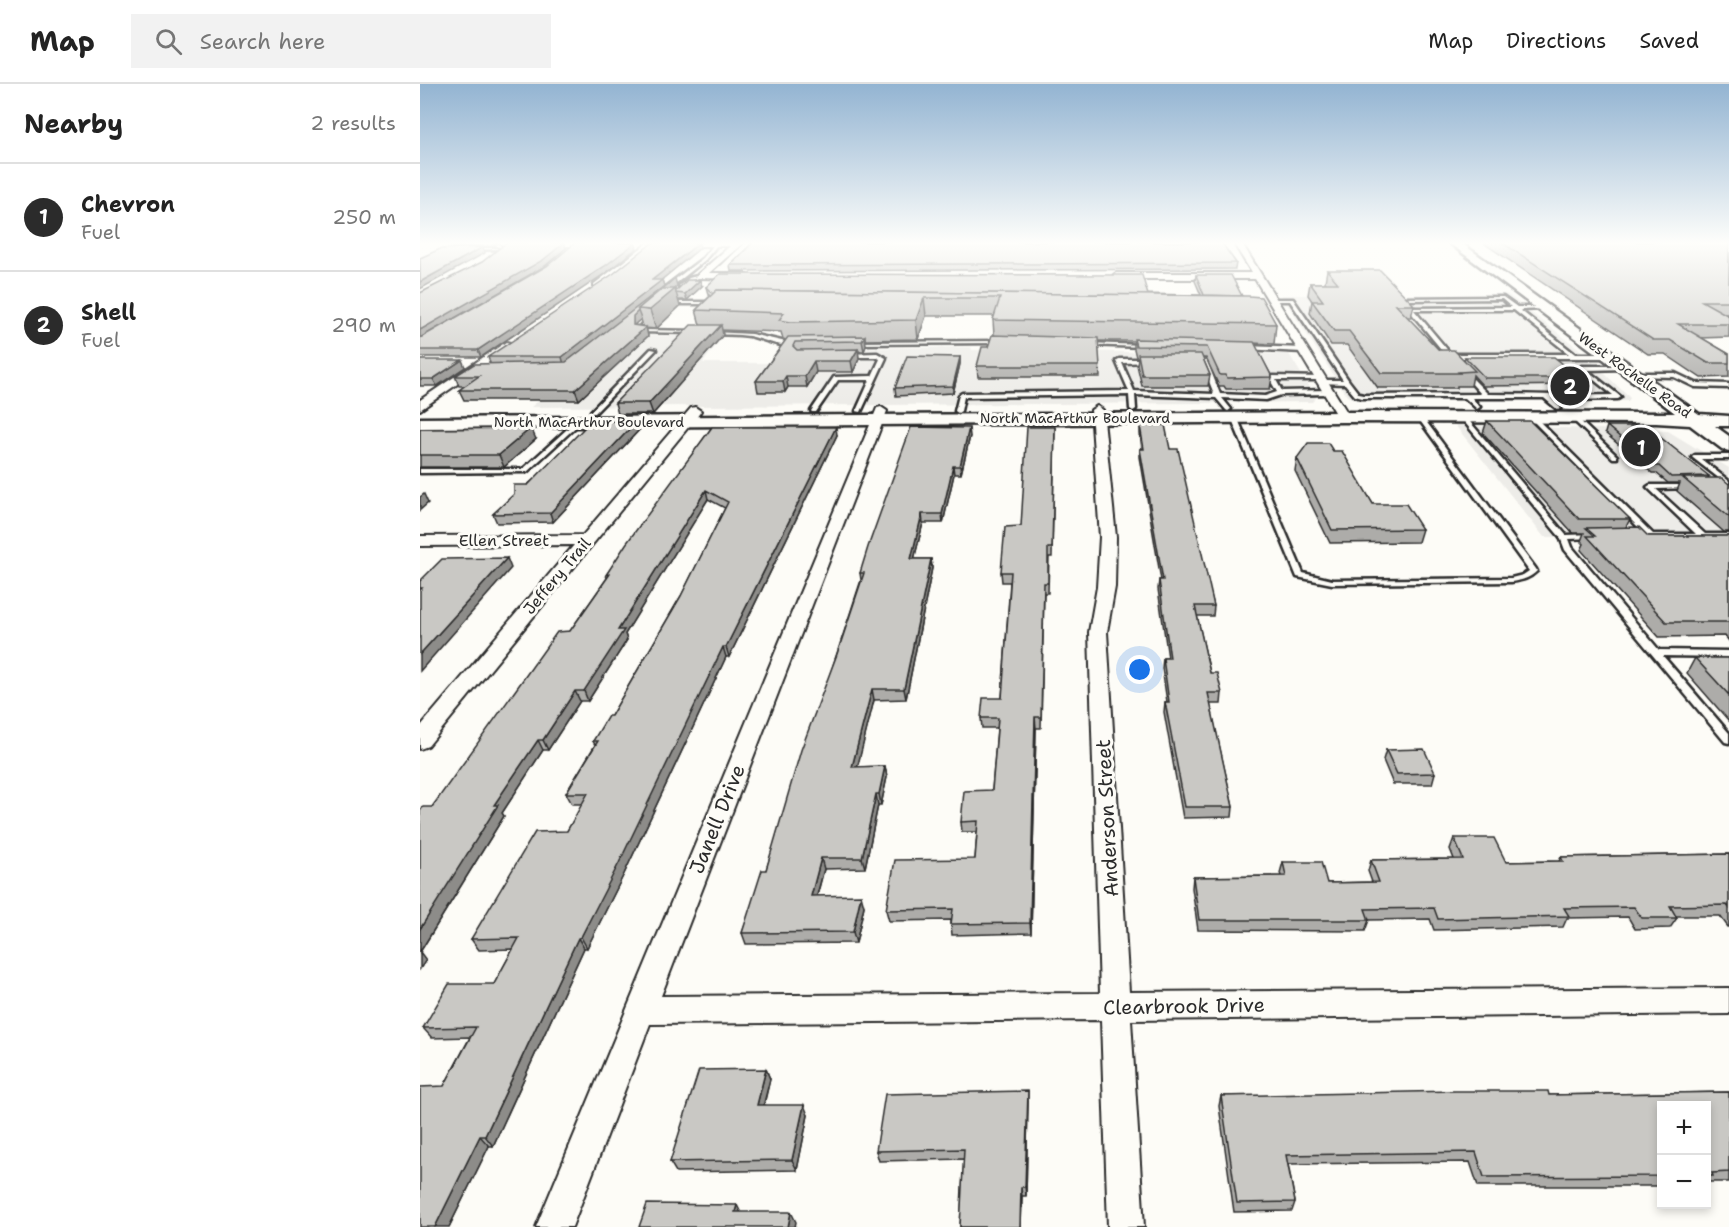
<!DOCTYPE html>
<meta charset="utf-8">
<style>
body{margin:0;font-family:"Shantell Sans",sans-serif;background:#f2f2f2;color:#222}
.controls{position:absolute;right:18px;bottom:18px;display:grid;overflow:hidden;border-radius:0px;box-shadow:0 3px 9px #0003}
.controls button{width:54px;height:54px;display:grid;place-items:center;padding:0;border:0;border-bottom:2px solid #e0e0e0;background:#fff;color:#222;font:30px sans-serif}
.you{position:absolute;left:720px;top:586px;width:21px;height:21px;margin:-15px;border:4px solid #fff;border-radius:50%;background:#1a73e8;box-shadow:0 0 0 9px #1a73e833}
.badge{display:grid;place-items:center;width:39px;height:39px;border-radius:50%;background:#2b2b2b;color:#fff;font-size:20px;font-weight:700}
.pin{position:absolute;translate:-50% -50%;border:3px solid #fff;box-shadow:0 2px 6px #0006}
.list{margin:0;padding:0;list-style:none}
h2{display:flex;justify-content:space-between;align-items:center;height:78px;margin:0;padding:0 24px;font-size:26px}
h2 small{font-size:20px;font-weight:400;color:#767676}
.list li{display:grid;grid-template-columns:39px 1fr auto;gap:18px;align-items:center;box-sizing:border-box;height:108px;padding:0 24px;border-top:2px solid #e0e0e0}
.list b{display:block;font-size:22px;white-space:nowrap}
.list p{margin:0;font-size:20px;white-space:nowrap;color:#767676}
.list em{font-size:20px;font-style:normal;color:#767676}
.icon{flex:none;width:33px;height:33px;fill:none;stroke:currentColor;stroke-width:2;stroke-linecap:round;stroke-linejoin:round}
.map{position:relative;flex:none;width:1309px;height:1143px;overflow:hidden}
header{display:flex;align-items:center;gap:36px;box-sizing:border-box;height:84px;padding:0 30px;background:#fff;border-bottom:2px solid #e0e0e0}
header strong{font-size:28px}
nav{display:flex;gap:33px;margin-inline-start:auto;font-size:21px}
.search{width:420px;height:54px;background:#f2f2f2;display:flex;align-items:center;gap:15px;box-sizing:border-box;padding:0 21px;border-radius:0px;color:#767676;font-size:22px}
main{display:flex}
aside{flex:1;background:#fff}
.map>svg:first-child{display:block}
.built{fill:#edece8}
.lines{fill:none;stroke-linecap:round;stroke-linejoin:round}
.service-casing{stroke:#2b2b2b;stroke-width:5}
.minor-casing{stroke:#2b2b2b;stroke-width:4}
.secondary-casing{stroke:#2b2b2b;stroke-width:5}
.service{fill:#fdfcf7;fill-rule:evenodd}
.minor{fill:#fdfcf7;fill-rule:evenodd}
.secondary{fill:#fdfcf7;fill-rule:evenodd}
.wall{fill:#adaca9;stroke:#2b2b2b;stroke-width:1.5;fill-rule:evenodd}
.shaded-wall{fill:#8d8c89;stroke:#2b2b2b;stroke-width:1.5}
.building{fill:#c9c8c4;stroke:#2b2b2b;stroke-width:1.5}
.labels{text-anchor:middle;dominant-baseline:central;stroke-width:6;stroke-linejoin:round;paint-order:stroke}
.far-street-label{font-size:14px;fill:#2b2b2b;stroke:#fdfcf7}
.street-label{font-size:16px;fill:#2b2b2b;stroke:#fdfcf7}
.near-street-label{font-size:20px;fill:#2b2b2b;stroke:#fdfcf7}
</style>
<header>
<strong>Map</strong>
<div class="search"><svg class="icon" aria-label="search" viewBox="0 0 24 24"><circle cx="10" cy="10" r="6"/><path d="M15 15l6 6"/></svg>Search here</div>
<nav><a>Map</a><a>Directions</a><a>Saved</a></nav>
</header>
<main>
<aside>
<h2>Nearby<small>2 results</small></h2>
<ul class="list">
<li><span class="badge">1</span><div><b>Chevron</b><p>Fuel</p></div><em>250 m</em></li>
<li><span class="badge">2</span><div><b>Shell</b><p>Fuel</p></div><em>290 m</em></li>
</ul>
</aside>
<div class="map">
<svg width="1309" height="1143" viewBox="0 0 1309 1143">
<rect width="100%" height="100%" fill="#fdfcf7"/>
<filter id="ink" filterUnits="userSpaceOnUse"><feTurbulence type="fractalNoise" baseFrequency=".0167" numOctaves="2"/><feDisplacementMap in="SourceGraphic" scale="12" xChannelSelector="R" yChannelSelector="G"/><feConvolveMatrix kernelMatrix="1 2 1 2 8 2 1 2 1" color-interpolation-filters="sRGB"/></filter>
<g filter="url(#ink)">
<g class="built">
<path d="M1087,210l71,54 52,50 -2,3 -272,-1 -9,-4 -66,-101z"/>
<path d="M196,251l107,1 -20,27h66l10,-14 192,-2 1,3 317,4 27,44 -4,4 -109,1 -672,4z"/>
<path d="M1035,341l213,6 61,37v69h-185z"/>
</g>
<g class="lines">
<defs>
<g id="service">
<path d="M295,159l3,1 -13,16 -36,29h-4v-2l38,-29z"/>
<path d="M52,164h24l2,1 -27,1z"/>
<path d="M281,191l1,2 -11,3 -9,7 -3,-1 10,-8z"/>
<path d="M1083,213l14,10h30l-2,2 -25,1 55,44h34l3,2 -3,2h-155v2h-4l-41,-50v-2l102,-1 -9,-8 -97,1 3,4 -2,1 -6,-6 2,-1zM994,226h100l55,44h-118z"/>
<path d="M851,215h22l56,82 10,13 5,1 117,-1 -18,-20v-2l2,-1 23,23c41,0 83,2 125,1l-34,-27 3,-2h43l3,2 -1,1 -40,1 34,27 -3,2 -46,1 -21,-2 10,10 -3,2 -14,-12h-72l8,9 -3,2 -12,-11h-103l-7,-2 -10,-12 -25,-1v-2l2,-1h21l-53,-79h-17z"/>
<path d="M247,218h46l2,1 -2,1h-48z"/>
<path d="M228,232l4,1 -9,13 53,1 2,1 -2,1 -59,-1v-2z"/>
<path d="M293,248l38,2 44,10c-13,5 -31,-5 -46,-8 -12,-2 -25,-1 -38,-2v-2z"/>
<path d="M582,257v2h-2l-145,1 -2,-1 2,-1z"/>
<path d="M666,259l58,2 2,1 -2,1 -60,-2v-2z"/>
<path d="M825,262l58,2 3,2 -3,2 -60,-3v-2z"/>
<path d="M231,265l5,1 -61,63h-4v-2z"/>
<path d="M457,269l9,5 -25,54 -5,-1 14,-31h-32l-22,32h-4l-1,-1 23,-34 38,-1 8,-17 -4,-2h-28l-2,-1v-2z"/>
<path d="M730,275l3,2 -1,1 -30,1 12,28 80,3 -12,-31h-8l-3,-2c4,-3 12,-3 16,0l13,33 45,2 12,-4 -8,-14 3,-2 50,1v2l-2,1h-44l6,11 46,-1 3,2 -3,2 -47,1 -15,5 -44,-2 9,11 -3,2 -2,-1 -10,-12 -81,-3 1,14 -3,2 -3,-2 -1,-14 -165,2 -3,14 -3,2 -3,-2 4,-16 3,-2 167,-2 -13,-30 3,-2z"/>
<path d="M1214,289h41l21,10 33,1v4l-34,-1 -21,-10 -42,-1 -1,-1z"/>
<path d="M1000,331l2,1 114,153 1,2c-8,8 -15,9 -26,11l-179,2 -35,-7 -66,-160 1,-1 5,1 66,156 29,7 179,-2 12,-3 6,-4 -111,-153v-2z"/>
<path d="M1041,332h4l101,119 30,-1v4h-3l-24,1 3,8 87,103 70,1v6l-66,-1 66,77v10l-4,-1 -160,-192 -5,-13 -99,-119z"/>
<path d="M1111,333h4l118,117h43l-49,-47 3,-2h41l2,1v2l-37,1 49,45h24v4h-95v-4h11l-114,-115z"/>
<path d="M1152,333h4l41,39v2h-4l-41,-39z"/>
<path d="M156,337l5,1 -54,50 -107,1v-4h103z"/>
<path d="M1275,371h34v4h-28l28,22v5l-36,-28 -1,-1z"/>
</g>
<g id="minor">
<path d="M80,158h101l3,2 -4,2h-97z"/>
<path d="M229,158h9l-58,46h-6v-4z"/>
<path d="M253,158h71l-35,31h35l4,3 -4,3 -46,-1v-4l32,-28h-56l-4,-2z"/>
<path d="M813,158h8l109,175 -1,3 -5,1 -6,-4 -83,-138h-139l-4,-3 4,-3h136z"/>
<path d="M86,258l9,2 -95,66v-10z"/>
<path d="M677,322l6,4 13,127 -1,50 -8,45 22,360 600,-4v26l-598,6 13,207h-36l-7,-207 -451,4 -78,203h-36l341,-819 4,-1 6,4 -226,585 439,-3 -11,-361 8,-45 3,-50 -9,-127z"/>
<path d="M275,323l6,4 -2,3 -271,332 -8,3v-22l154,-182 -154,1v-10l163,-1 108,-127z"/>
</g>
<path id="secondary" d="M1028,158h12l239,172 30,2v10h-14l14,10v15l-7,-2 -32,-24 -34,-2 -312,-1 -924,6v-10l924,-6 331,1z"/>
</defs>
<use href="#service" class="service-casing"/>
<use href="#minor" class="minor-casing"/>
<use href="#secondary" class="secondary-casing"/>
<use href="#service" class="service"/>
<use href="#minor" class="minor"/>
<use href="#secondary" class="secondary"/>
</g>
<g class="wall">
<path d="M27,158h52l-5,4 -41,1v-1h-4z"/>
<path d="M326,158h475l15,21 -1,6 -504,2 -1,-6 23,-23z"/>
<path d="M1062,158h247v72h-3l3,2v21l-28,1 28,16v23l-28,1 -36,-24h-17z"/>
<path d="M144,159l2,5 -21,18 -81,47 173,-65 -30,24 -126,85h-61v-64z"/>
<path d="M280,164l-39,32h1l2,6h13l-3,3 2,2 26,-5 -15,14h-9l2,6 -24,23 -10,-1 2,8 -69,64h-115l-5,-10 6,-4h-6l-4,-10 35,-13 -2,-6zM221,235l2,7 -8,-1v-1z"/>
<path d="M907,186l87,35 -3,12h-4l32,33 25,10 1,-3 116,21 -3,7 -95,1 -10,-11 -2,11h-14v2h-79l-31,-43h-16l-21,-32 2,-12 -4,-6 2,-12h16l-1,-1z"/>
<path d="M776,191l46,21 34,28 -2,20 -20,-1 18,34 -2,12h-44l-2,-3h-5l-13,-28h-3l7,17 -2,11h-66l-5,-21 1,-8h-2l-2,-8v-8h-36l2,36h-122l-1,-11 11,-19 6,-12 -1,-15 1,-4h-68l-8,23 -53,1 1,6 -2,5h-6l1,8 -6,13h-37l-9,15h-19l-3,5h-27l-2,-11 30,-41 -3,-1 -2,-7 -59,-2 1,5 -70,79h-35l-3,-11 85,-78 -4,-15 14,-14 -2,-2 -2,-7 495,8 -6,-14z"/>
<path d="M540,273v7l-7,29 -57,3 -1,-8z"/>
<path d="M0,276l45,7 -28,19h-17z"/>
<path d="M217,337l3,8 -87,93 -56,1 -4,-9 104,-88z"/>
<path d="M1067,337l143,98 -4,8 22,9h81v105l-4,-5 -66,1 -78,-87 3,-6 -3,-3 3,-8h-11l-90,-100z"/>
<path d="M720,342l30,23 44,157 -1,10h-16l13,57 12,20 -1,11h-11l23,103 -1,10 -49,1 -19,-106 1,-10h2l-5,-34 1,-10h5l-10,-69 1,-9h2l-21,-123v-8h2l-2,-15z"/>
<path d="M1187,342l102,50 -1,2 21,6v48h-5l-47,-41 3,-8h-12l-12,-10h-4l-47,-40z"/>
<path d="M292,343l125,8 -108,222h-3l-102,217 -37,74h-3l-91,198h-4l-40,81 -5,-141 26,-49 -38,1 -9,-10 71,-44 19,-35 -34,1 -8,-11 96,-108 16,-27h-11l-6,-11 29,-48 -2,-4 18,-25 70,-120 44,-88 -17,-9 -83,135 2,6 -39,61h-8l-32,49h-5l-41,63 2,3 -84,136 12,-145 138,-176 37,-53 -1,-3z"/>
<path d="M635,343l-3,130h-3l-1,36h-4l-3,135h-5l-5,205 -79,2 -1,-11v-4l-62,1 -3,-11 89,-51 2,-27h-15l-1,-10 31,-32 5,-62h-15l-1,-10 21,-20 8,-116h-8l-1,-10 20,-46z"/>
<path d="M0,345l116,10 -32,28h-84z"/>
<path d="M550,352l-9,38h-7l-11,49h-20l-9,36h17l1,9 -26,131 -32,1 -17,67 28,-1 2,11 -6,28h-3l-13,63 -41,1 -7,27 47,10 -8,37 -110,1 -4,-11 24,-63 95,-290 -1,-7z"/>
<path d="M913,367l40,53 49,25 -4,13 -88,1 -35,-72 2,-13z"/>
<path d="M1275,574h34v63l-42,-48z"/>
<path d="M966,666l49,23 -3,11h-39l-10,-24z"/>
<path d="M1034,754l52,24 53,-1 2,-4 168,-3v73h-1l-8,-11h-44l1,2 -7,10 -35,1 -7,-12 -61,1 -4,9 -129,3 -4,-11 -61,1 -4,11 -167,-1 -6,-42 1,-11 88,-1 -1,-3 3,-11 44,21 45,-1 -4,-11 3,-11 83,-1 -4,-10z"/>
<path d="M346,985l4,10 -6,26 44,10 -11,55 -121,2 -6,-10z"/>
<path d="M1309,1008v90h-22v-76h-45v80h-184l-8,-24 -182,2 7,38 -3,9 -58,1 -15,-106 2,-10 328,-1z"/>
<path d="M608,1017l-2,95h-4l-1,31h-61l4,-68 -85,2 -3,-10z"/>
</g>
<g class="shaded-wall">
<path d="M72,158h7l-5,4z"/>
<path d="M144,159l2,5 -21,18 -125,72v-8z"/>
<path d="M215,159l2,5 -30,24 -126,85 -3,-7z"/>
<path d="M279,159l1,5 -46,38 -2,-6z"/>
<path d="M63,163l2,6 -65,36v-7z"/>
<path d="M255,194l2,8 -20,18 18,-15 5,17 -24,23 -6,-19 -10,-1z"/>
<path d="M242,196l2,6 -100,79 -2,-8z"/>
<path d="M280,196l2,6 -15,14 -2,-6z"/>
<path d="M504,214l2,18 -8,23 -2,-19z"/>
<path d="M218,227l3,8 -6,5v9l-2,-8v-9z"/>
<path d="M301,241l2,10 -70,79 -4,-11z"/>
<path d="M226,243l2,9 -69,64 -4,-10z"/>
<path d="M445,252l1,10 -2,5 -2,-10z"/>
<path d="M438,265l1,10 -6,13 -2,-11z"/>
<path d="M540,273v7l-7,29v-7z"/>
<path d="M42,276l3,7 -28,19 -4,-7z"/>
<path d="M394,277l2,11 -9,15 -2,-11z"/>
<path d="M366,292l2,11 -3,5 -2,-11z"/>
<path d="M217,337l3,8 -87,93 -3,-9z"/>
<path d="M416,343l1,8 -108,222 -3,-10z"/>
<path d="M111,344l5,11 -32,28 -5,-12z"/>
<path d="M549,344l1,8 -9,38 -1,-8z"/>
<path d="M533,382l1,8 -11,49 -1,-9z"/>
<path d="M286,406l2,9 -83,135 2,6 -39,61 -4,-10 34,-61z"/>
<path d="M4,410l4,9 -8,7v-13z"/>
<path d="M502,430l1,9 -11,45 -1,-9z"/>
<path d="M87,474l4,10 -91,103v-17z"/>
<path d="M511,475l1,9 -26,131 -2,-10z"/>
<path d="M303,563l3,10 -102,217 -37,74 -6,-11z"/>
<path d="M452,605l2,11 -19,77 -3,-10z"/>
<path d="M155,607l5,10 -32,49 -5,-10z"/>
<path d="M615,633l1,11 -5,205 -1,-10z"/>
<path d="M118,656l5,10 -41,63 2,3 -84,136v-23l74,-124z"/>
<path d="M465,682l2,11 -6,28 -2,-11z"/>
<path d="M456,710l2,11 -13,63 -3,-10z"/>
<path d="M401,774l3,11 -10,37 -3,-10z"/>
<path d="M441,811l3,11 -8,37 -3,-11z"/>
<path d="M158,854l6,10 -91,198 -8,-10z"/>
<path d="M0,868l6,8 -6,9z"/>
<path d="M346,985l4,10 -9,36 -4,-10z"/>
<path d="M608,1007v10l-2,95 -1,-9z"/>
<path d="M384,1021l4,10 -11,55 -5,-10z"/>
<path d="M60,1052l9,10 -40,81h-14z"/>
<path d="M601,1103l1,9 -1,31h-1z"/>
<path d="M317,1121l5,10 -7,-3z"/>
<path d="M371,1128l5,10 -1,5h-7z"/>
</g>
<g class="building">
<path d="M334,158h467l15,21 -506,2z"/>
<path d="M1081,158h228v59h-27l27,15v8h-51l51,30v9h-21l-38,-23h-17z"/>
<path d="M86,159h58l-21,17 -123,70v-37l62,-31z"/>
<path d="M155,159h60l-30,23 -127,84h-58v-12l127,-72z"/>
<path d="M232,159h47l-47,37h10l-100,77h-74l125,-83z"/>
<path d="M63,163l-63,35v-24l20,-9z"/>
<path d="M907,186h53l34,35h-18l43,45h15l21,21 -16,1 2,1h-80l-32,-42h-15l-22,-30h11l-13,-18h28z"/>
<path d="M300,190l422,1 6,20 -431,-5 -4,4 -7,-7z"/>
<path d="M776,191h35l11,21 -38,-1z"/>
<path d="M255,194l-37,31v2l-5,5v9l13,2 -71,63h-116l20,-14h-24l19,-12 92,-2z"/>
<path d="M267,196h13l-15,14 -9,-1v-2z"/>
<path d="M242,205h13l-25,21 -12,-1z"/>
<path d="M297,206l532,6 12,1 15,27 -283,-4 7,-22h-76l-8,22 -125,2 -12,-2 5,-7 -88,-3z"/>
<path d="M271,241h30l-72,78h-34z"/>
<path d="M572,251l106,3 2,28h-123l5,-19h6z"/>
<path d="M445,252l-3,5 -67,1 -2,4 4,4 61,-1 -7,12h-37l-9,15h-19l-3,5h-27l32,-44z"/>
<path d="M714,255l120,3 18,35 -45,1 -1,-3h-6l-13,-28 -71,-1z"/>
<path d="M718,270h63l9,21h-68z"/>
<path d="M487,272l53,1 -7,29 -58,2z"/>
<path d="M1045,273h89l27,21h-96z"/>
<path d="M0,276h42l-29,19h-13z"/>
<path d="M182,337h35l-87,92 -57,1 21,-20v-9h14l58,-59h11z"/>
<path d="M1067,337h43l100,98h-51z"/>
<path d="M745,341l5,24h8l36,157h-19l15,67h7l5,20h-14l25,114h-48l-20,-105h4l-6,-44h7l-11,-78h4l-23,-131h4l-4,-23z"/>
<path d="M1187,342h39l63,50 -38,1 -12,-11h-5z"/>
<path d="M292,343h124l-110,220h-3l-104,216 -38,74 -3,1 -93,198h-5l-45,91h-15v-140l24,-1 32,-59 -53,1 26,-44h45l25,-46 -48,1 64,-107 32,-1 21,-38h-22l32,-52h-5l15,-25h3l70,-120 47,-94 -22,-12 -88,140h6l-40,61h-9l-32,49h-5l-44,65h4l-78,124v-118l3,-4h9l125,-175 13,-1 40,-57 -4,1 20,-31z"/>
<path d="M491,343l58,1 -9,38h-7l-11,48h-20l-11,45h20l-27,130h-32l-20,78 33,-1 -6,28h-3l-14,64h-41l-10,38 50,-1 -8,37 -111,1 20,-63h4l35,-120 36,-96 27,-81h-4l8,-26z"/>
<path d="M607,343h28l-3,121h-4v35h-4l-3,134h-6l-5,206 -79,1 2,-15 -67,1 9,-50 80,-1 3,-38 -17,1 3,-31 28,-1 6,-72h-17l2,-20h19l9,-126h-10l4,-45 16,-1z"/>
<path d="M111,344l-32,27h-79v-26z"/>
<path d="M888,359h20l5,8h9l31,53h33l16,25 -90,1 -35,-72z"/>
<path d="M1263,394h39l7,6v33z"/>
<path d="M1219,443l9,9h81v86h-63l-79,-86h8l-9,-8z"/>
<path d="M87,474l-87,96v-64l2,-2h-2v-7l22,-22z"/>
<path d="M1275,574h34v37z"/>
<path d="M1004,665l11,24 -38,1 -11,-24z"/>
<path d="M1034,754h40l12,24 57,-1 -2,-4 168,-3v54l-2,-3 -57,1 7,12h-35l-8,-11 -70,1 5,8 -131,3 -4,-11 -69,1 4,11h-170l-6,-43 93,-1 -3,-14h38l6,21 52,-1 -8,-22 92,-1z"/>
<path d="M346,985l-9,36h47l-12,55 -122,2 29,-92z"/>
<path d="M608,1007l-3,96h-4l-1,40h-60l4,-78 -88,2 9,-57z"/>
<path d="M1035,1007h93l1,4 180,-3v80l-17,1 1,3h-6v-70h-45v70l-178,1 -8,-25 -190,3 9,47 -58,1 -16,-107z"/>
<path d="M227,1120l90,1 -2,7h56l-3,15h-149z"/>
</g>
</g>
<linearGradient id="sky" x2="0" y2="1"><stop stop-color="#93b4d2"/><stop offset="0.5" stop-color="#fefefb"/><stop offset="1" stop-color="#fefefb" stop-opacity="0"/></linearGradient>
<rect width="1309" height="318" fill="url(#sky)"/>
<g class="labels">
<g class="far-street-label">
<text transform="translate(1215 291) rotate(36)">West Rochelle Road</text>
<text x="655" y="334">North MacArthur Boulevard</text>
<text x="169" y="338">North MacArthur Boulevard</text>
</g>
<g class="street-label">
<text x="84" y="456">Ellen Street</text>
<text transform="translate(137 492) rotate(-50)">Jeffery Trail</text>
</g>
<g class="near-street-label">
<text transform="translate(687 734) rotate(-93)">Anderson Street</text>
<text transform="translate(297 735) rotate(-68)">Janell Drive</text>
<text transform="translate(764 922) rotate(-1)">Clearbrook Drive</text>
</g>
</g>
</svg>
<div class="controls">
<button>+</button>
<button>−</button>
</div>
<div class="you"></div>
<div class="pin badge" style="left:1221px;top:363px">1</div>
<div class="pin badge" style="left:1150px;top:302px">2</div>
</div>
</main>
